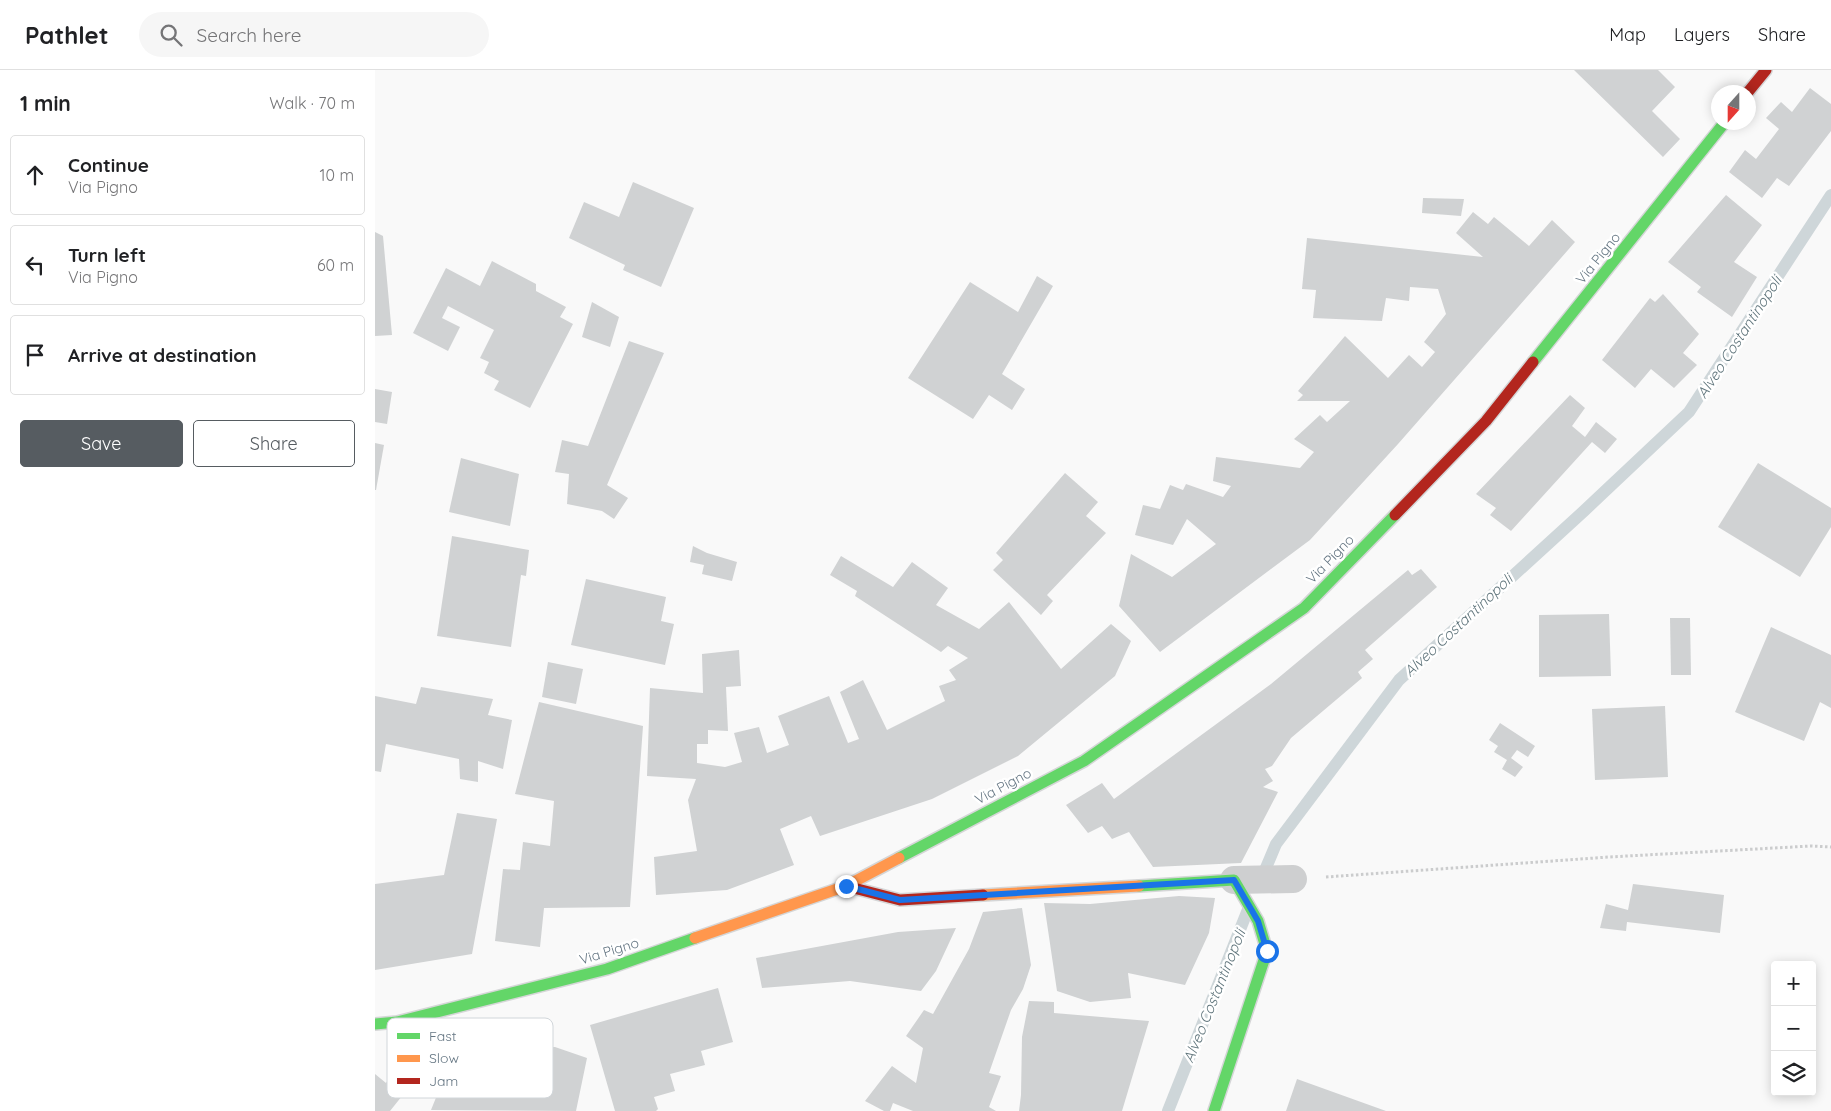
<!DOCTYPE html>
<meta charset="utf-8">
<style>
body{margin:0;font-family:Quicksand,sans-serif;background:#f6f6f6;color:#202124}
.controls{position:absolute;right:15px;bottom:15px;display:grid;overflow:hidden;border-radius:5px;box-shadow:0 2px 12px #0003}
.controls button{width:45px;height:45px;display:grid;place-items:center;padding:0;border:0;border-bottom:1px solid #e0e0e0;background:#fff;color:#202124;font:25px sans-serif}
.compass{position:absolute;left:1336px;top:15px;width:45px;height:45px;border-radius:50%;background:#fff;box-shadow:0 2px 12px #0003;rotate:201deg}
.stop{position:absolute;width:15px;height:15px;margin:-11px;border:4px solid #1a73e8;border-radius:50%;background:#fff}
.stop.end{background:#1a73e8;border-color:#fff;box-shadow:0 1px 5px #0008}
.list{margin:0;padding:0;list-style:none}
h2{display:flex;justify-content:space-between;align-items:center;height:65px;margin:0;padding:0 20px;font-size:21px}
h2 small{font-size:16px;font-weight:400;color:#757577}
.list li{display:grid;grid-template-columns:32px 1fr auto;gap:15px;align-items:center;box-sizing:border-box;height:80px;margin:0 10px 10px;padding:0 10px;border:1px solid #e0e0e0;border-radius:5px}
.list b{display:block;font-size:19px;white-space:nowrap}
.list p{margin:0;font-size:16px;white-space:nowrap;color:#757577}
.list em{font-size:16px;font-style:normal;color:#757577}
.actions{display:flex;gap:10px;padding:15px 20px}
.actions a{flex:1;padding:11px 0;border:1px solid #565c61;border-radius:5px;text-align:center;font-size:18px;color:#565c61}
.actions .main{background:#565c61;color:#fff}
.icon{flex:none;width:28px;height:28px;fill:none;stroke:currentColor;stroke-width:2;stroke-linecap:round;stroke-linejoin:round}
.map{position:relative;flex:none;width:1456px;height:1041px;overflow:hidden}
header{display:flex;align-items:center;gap:30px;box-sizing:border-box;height:70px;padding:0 25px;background:#fff;border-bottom:1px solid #e0e0e0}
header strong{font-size:24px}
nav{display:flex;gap:28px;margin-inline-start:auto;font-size:18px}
.search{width:350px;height:45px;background:#f6f6f6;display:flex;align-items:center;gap:12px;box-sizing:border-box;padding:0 18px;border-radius:28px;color:#757577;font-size:19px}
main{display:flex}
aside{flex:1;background:#fff}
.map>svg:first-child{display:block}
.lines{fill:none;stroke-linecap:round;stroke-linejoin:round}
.stream{stroke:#ced6d9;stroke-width:12}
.building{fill:#d0d2d3}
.fast-casing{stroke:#d5d6d7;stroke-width:14}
.slow-casing{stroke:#d5d6d7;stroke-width:14}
.jam-casing{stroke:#d5d6d7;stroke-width:14}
.path{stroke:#cbcccd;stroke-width:3;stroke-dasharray:2.5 2.5;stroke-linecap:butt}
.street{stroke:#cecfd0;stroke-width:28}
.fast{stroke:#63d668;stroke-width:11}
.slow{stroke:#ff974d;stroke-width:11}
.jam{stroke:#b3261e;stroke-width:11}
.route{stroke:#1a73e8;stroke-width:6}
.labels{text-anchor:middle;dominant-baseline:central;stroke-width:5;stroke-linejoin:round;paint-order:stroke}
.street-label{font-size:14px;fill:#657683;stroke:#fff}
.water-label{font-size:15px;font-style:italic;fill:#60757c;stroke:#fff}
.key{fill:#fff;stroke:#d1d6da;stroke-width:1}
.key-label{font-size:14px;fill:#657683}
</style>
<header>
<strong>Pathlet</strong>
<div class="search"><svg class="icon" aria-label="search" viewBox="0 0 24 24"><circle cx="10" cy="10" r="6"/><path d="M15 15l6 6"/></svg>Search here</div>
<nav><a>Map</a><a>Layers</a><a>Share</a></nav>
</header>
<main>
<aside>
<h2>1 min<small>Walk · 70 m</small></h2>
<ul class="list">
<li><svg class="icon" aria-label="ahead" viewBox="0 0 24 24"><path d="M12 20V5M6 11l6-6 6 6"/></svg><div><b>Continue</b><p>Via Pigno</p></div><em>10 m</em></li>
<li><svg class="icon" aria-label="left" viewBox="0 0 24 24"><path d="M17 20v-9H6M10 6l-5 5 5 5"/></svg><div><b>Turn left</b><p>Via Pigno</p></div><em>60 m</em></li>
<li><svg class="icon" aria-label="arrive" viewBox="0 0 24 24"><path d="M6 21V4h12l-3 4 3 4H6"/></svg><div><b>Arrive at destination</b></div></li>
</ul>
<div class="actions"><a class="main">Save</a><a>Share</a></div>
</aside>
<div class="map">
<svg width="1456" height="1041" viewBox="0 0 1456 1041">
<rect width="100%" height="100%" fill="#f9f9f9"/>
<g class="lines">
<g class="stream">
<path d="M885,812l16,-38 123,-164 186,-170 104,-98 142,-217"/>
<path d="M793,1041l81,-204"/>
</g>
</g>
<g class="building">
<path d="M1199,0h84l17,17 -23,24 28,28 -17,18z"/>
<path d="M1435,18l21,16v27l-42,55 -12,-8 -15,20 -33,-26 16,-22 11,9 23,-30 -13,-11 15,-16 11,10z"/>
<path d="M258,112l61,26 -33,79 -38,-17 2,-5 -56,-27 15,-36 35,15z"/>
<path d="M1351,125l36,30 -28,37 23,15 -25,40 -35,-25 4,-5 -33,-25z"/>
<path d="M1048,128l41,1 -3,17 -39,-3z"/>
<path d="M1098,142l15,12 6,-7 35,29 23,-26 23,22 -177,202 -88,96 -150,112 -41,-46 12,-52 41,23 44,-33 -29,-25 -14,26 -38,-10 8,-30 17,4 10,-24 13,5 3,-6 37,13 8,-11 -18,-5 3,-24 84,11 14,-16 -20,-13 26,-24 7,7 23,-21h-53l6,-6 -5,-4 47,-55 43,42 21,-23 13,12 13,-15 -11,-10 22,-28 -8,-25 -28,-2 -1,14 -23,-3 -4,23 -69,-3 3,-28 -14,-1 5,-51 176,19 -27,-24z"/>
<path d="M0,162l8,4 9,99 -17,1z"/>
<path d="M117,191l44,23v7l30,16 -6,10 13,7 -43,84 -36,-18 5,-9 -15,-8 5,-11 -9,-4 14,-28 -46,-24 -6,12 18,9 -12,24 -35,-18 33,-65 34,18z"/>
<path d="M662,206l16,10 -51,88 23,15 -13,21 -23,-15 -16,24 -65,-41 62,-96 48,30z"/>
<path d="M1288,224l36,40 -16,19 14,12 -23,23 -23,-19 -16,19 -33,-28 48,-62 5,4z"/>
<path d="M217,232l27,15 -9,30 -28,-10z"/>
<path d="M254,271l35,12 -57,132 21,13 -14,21 -12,-8 -35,-7 2,-30 -14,-2 7,-32 26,6z"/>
<path d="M0,319l17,3 -5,32 -12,-2z"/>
<path d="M1195,325l15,13 -13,18 13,11 11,-15 21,17 -12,14 -13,-11 -81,89 -21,-16 6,-7 -20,-14z"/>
<path d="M0,373l9,2 -8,45h-1z"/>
<path d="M86,388l58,16 -9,52 -61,-14z"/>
<path d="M1383,393l73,45v19l-31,50 -82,-50z"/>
<path d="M690,403l33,29 -12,14 20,17 -59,62 6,6 -12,14 -48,-45 10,-10 -7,-7z"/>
<path d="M77,466l77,14 -3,26 -5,-1 -10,72 -74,-11z"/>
<path d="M318,476l14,7 30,9 -5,19 -30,-7 2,-9 -14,-3z"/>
<path d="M466,486l52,31 19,-25 36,26 -12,17 43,24 30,-27 52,67 50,-45 20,17 -16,35 -97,80 -86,43 -112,37 -9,-20 -31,13 14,36 -67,25 -71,5 -2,-38 43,-6 -9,-51 8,-21 -49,-3 3,-88 53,5 -1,-39 37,-4 2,36 -15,1 2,44 -20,-1v14h-11v19l28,4 17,-5 -8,-29 25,-6 8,26 22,-8 -11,-29 51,-20 19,47 11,-4 -19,-47 23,-12 24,50 58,-29 -6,-15 17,-6 -7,-10 19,-12 -20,-12 -7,6 -86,-56 2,-5 -27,-16z"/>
<path d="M1046,499l16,18 -72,63 8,9 -15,13 4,6 -71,60 -19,28 -7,3 8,12 -10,6 15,5 -37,71 -88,4 -24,-35 -17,7 -10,-13 -14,7 -22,-28 36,-22 12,16 157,-115 137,-114 4,5z"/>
<path d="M211,509l80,18 -5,24 13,3 -9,41 -94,-20z"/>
<path d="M1234,544l2,62 -72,1v-62z"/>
<path d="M1295,548h20l1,57h-20z"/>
<path d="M1396,557l60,28v53l-11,-6 -16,39 -69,-29z"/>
<path d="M173,592l35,7 -7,35 -34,-7z"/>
<path d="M46,617l72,12 -5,16 24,5 -9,49 -25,-8v21l-18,-3 -1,-20 -73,-15 -5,28 -6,-1v-75l41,8z"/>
<path d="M164,632l104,24 -13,181 -86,1 -4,39 -45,-6 8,-72 17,1 3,-28 27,4 4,-45 -39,-7z"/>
<path d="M1290,636l3,71 -73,3 -3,-71z"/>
<path d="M1125,653l35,23 -7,11 -11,-7 -6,8 12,9 -8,10 -13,-8 5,-9 -13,-8 4,-6 -9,-6z"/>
<path d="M82,743l40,6 -25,135 -97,16v-86l69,-9z"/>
<path d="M1258,814l91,11 -4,38 -93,-11 -1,9 -26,-3 6,-24 22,6z"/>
<path d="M804,826l36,2 -6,35 -24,52 -57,-12 3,25 -41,4 -33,-11 -13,-88 46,1z"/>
<path d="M647,838l9,57 -8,24 -12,21 -22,63 12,3 -12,31 7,4h-83l-20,-8 -3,8h-6l-19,-10 27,-35 24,17 7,-35 -17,-12 18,-26 9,4 36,-65 14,-37z"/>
<path d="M581,858l-20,43 -15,20 -71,-10 -88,7 -6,-30 142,-26z"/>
<path d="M343,918l15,54 -32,9 4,14 -35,9 5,17 -21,6 4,12 -2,2h-41l-25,-86z"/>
<path d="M654,931l25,1v11l95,8 -27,90h-103l2,-16 1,-58z"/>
<path d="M111,960l40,3 -9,23 10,-8 28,-1 32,11 -11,53 -145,-1 29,-72 23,-2z"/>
<path d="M47,970l11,8 -31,48 -12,15h-15v-37l11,9 22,-34 5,4z"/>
<path d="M922,1009l89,32h-100z"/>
</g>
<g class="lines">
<defs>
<g id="fast">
<path d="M1158,292l192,-240"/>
<path d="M524,788l185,-97 220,-153 91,-93"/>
<path d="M764,816l95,-6 24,41 9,30 -53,160"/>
<path d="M0,954l22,-2 210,-53 88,-31"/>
</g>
<g id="slow">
<path d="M608,825l156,-9"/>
<path d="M320,868l151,-52 53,-28"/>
</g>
<g id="jam">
<path d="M1373,22l18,-22"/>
<path d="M1020,445l91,-94 47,-59"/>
<path d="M471,816l54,14 83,-5"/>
</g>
</defs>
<use href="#fast" class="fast-casing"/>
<use href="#slow" class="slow-casing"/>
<use href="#jam" class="jam-casing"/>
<path class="path" d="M951,807l283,-20 202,-11 20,1"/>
<path class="street" d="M859,810l59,-1"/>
<use href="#fast" class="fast"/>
<use href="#slow" class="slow"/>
<use href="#jam" class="jam"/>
</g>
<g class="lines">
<path class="route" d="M471,816l54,14 334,-20 24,41 9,30"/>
</g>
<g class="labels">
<g class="street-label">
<text transform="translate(1223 188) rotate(-51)">Via Pigno</text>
<text transform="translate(955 489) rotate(-46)">Via Pigno</text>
<text transform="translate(628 716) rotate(-28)">Via Pigno</text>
<text transform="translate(234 881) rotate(-17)">Via Pigno</text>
</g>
<g class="water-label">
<text transform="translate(1364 267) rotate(-57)">Alveo Costantinopoli</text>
<text transform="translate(1083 555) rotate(-43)">Alveo Costantinopoli</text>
<text transform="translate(839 926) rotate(-68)">Alveo Costantinopoli</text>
</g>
</g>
<rect x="12" y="948" width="166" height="80" rx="8" class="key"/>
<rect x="22" y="963" width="23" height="6" fill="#63d668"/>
<rect x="22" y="985" width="23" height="7" fill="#ff974d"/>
<rect x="22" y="1008" width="23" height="6" fill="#b3261e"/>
<g class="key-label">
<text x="54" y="971">Fast</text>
<text x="54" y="993">Slow</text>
<text x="54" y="1016">Jam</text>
</g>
</svg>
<div class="controls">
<button>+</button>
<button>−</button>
<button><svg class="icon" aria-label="layers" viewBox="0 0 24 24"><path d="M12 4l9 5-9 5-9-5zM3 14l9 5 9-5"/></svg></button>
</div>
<svg class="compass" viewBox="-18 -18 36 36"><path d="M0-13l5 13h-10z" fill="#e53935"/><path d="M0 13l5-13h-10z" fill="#757577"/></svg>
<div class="stop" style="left:892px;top:881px"></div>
<div class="stop end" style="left:471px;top:816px"></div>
</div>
</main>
